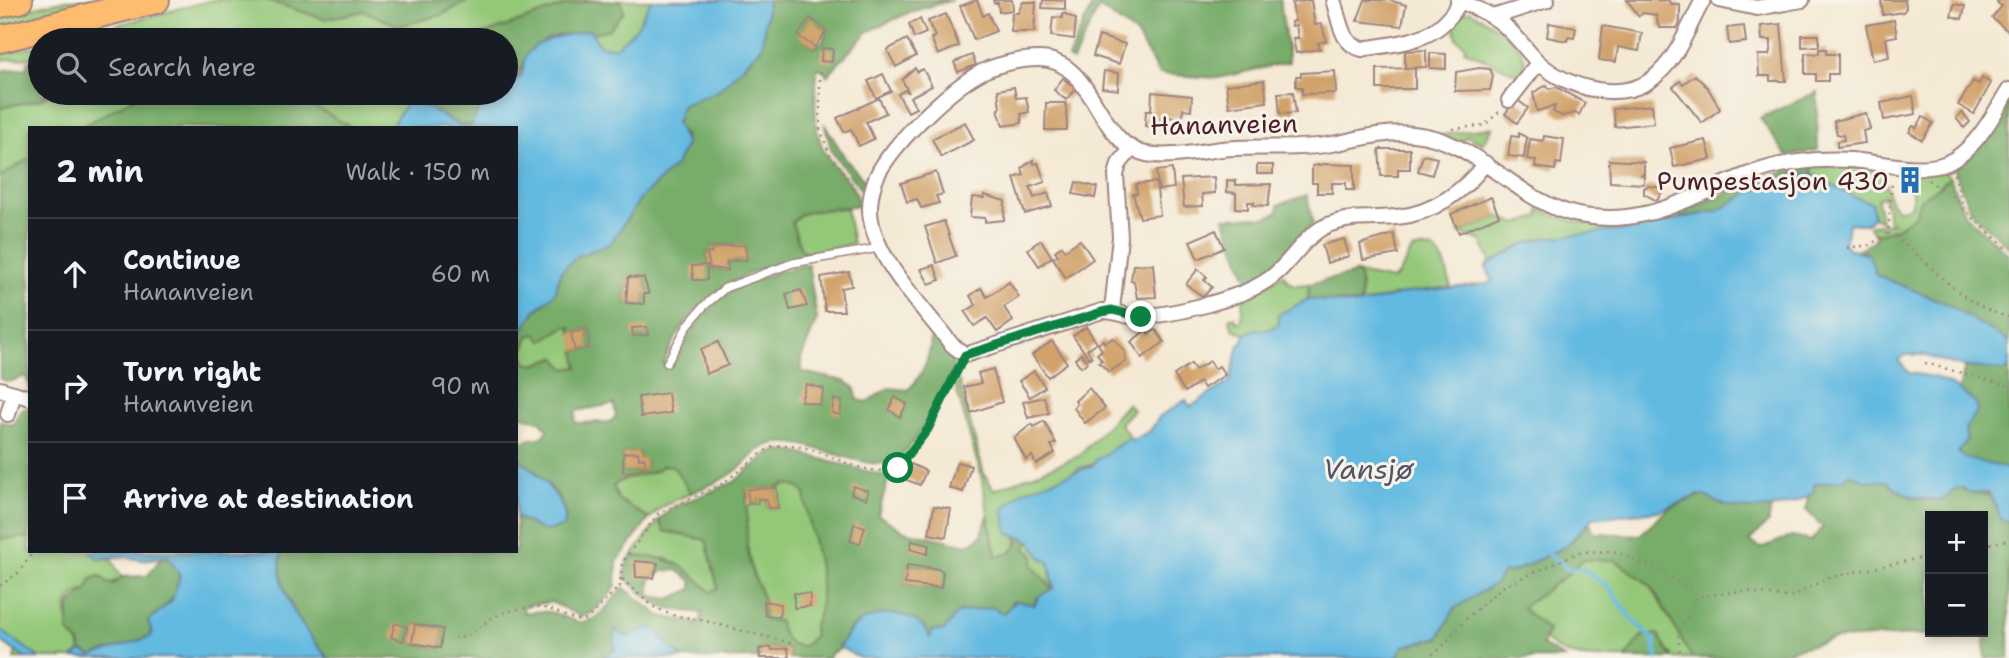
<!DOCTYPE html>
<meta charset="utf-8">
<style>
body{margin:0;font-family:"Shantell Sans",sans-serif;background:#20242c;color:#f1f3f6}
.controls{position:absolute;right:21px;bottom:21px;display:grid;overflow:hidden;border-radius:0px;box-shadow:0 4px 10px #0003}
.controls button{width:63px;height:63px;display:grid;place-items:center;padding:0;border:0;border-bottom:2px solid #363941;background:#171b24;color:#f1f3f6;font:35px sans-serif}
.stop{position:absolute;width:21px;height:21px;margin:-16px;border:5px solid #0b8043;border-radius:50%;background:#fff}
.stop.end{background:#0b8043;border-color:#fff;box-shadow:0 2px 7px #0008}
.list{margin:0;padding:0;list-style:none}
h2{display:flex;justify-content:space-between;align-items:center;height:91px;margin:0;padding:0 28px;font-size:30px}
h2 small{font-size:23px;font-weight:400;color:#9ea1a6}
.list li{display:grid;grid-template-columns:46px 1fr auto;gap:21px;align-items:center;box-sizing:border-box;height:112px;padding:0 28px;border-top:2px solid #363941}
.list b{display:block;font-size:26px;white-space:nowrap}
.list p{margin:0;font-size:23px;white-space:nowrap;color:#9ea1a6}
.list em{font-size:23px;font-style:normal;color:#9ea1a6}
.icon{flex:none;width:38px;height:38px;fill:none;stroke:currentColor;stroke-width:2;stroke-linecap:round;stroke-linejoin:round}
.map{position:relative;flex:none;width:2009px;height:658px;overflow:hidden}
.search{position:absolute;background:#171b24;box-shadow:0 4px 10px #0003;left:28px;top:28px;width:490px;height:77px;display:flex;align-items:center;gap:18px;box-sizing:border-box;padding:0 24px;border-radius:38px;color:#9ea1a6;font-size:26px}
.panel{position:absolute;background:#171b24;box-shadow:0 4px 10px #0003;left:28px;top:126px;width:490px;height:427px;border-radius:0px}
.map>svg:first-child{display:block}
.green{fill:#94c879;stroke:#6f7452;stroke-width:2}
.forest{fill:#77ac69;stroke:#60664a;stroke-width:2;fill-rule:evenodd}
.water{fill:#64bae1;stroke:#576c86;stroke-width:2}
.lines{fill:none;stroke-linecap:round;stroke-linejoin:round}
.stream{stroke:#64bae1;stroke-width:4.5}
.building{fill:#d1a26a}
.lane-casing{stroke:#9f8480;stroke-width:10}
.street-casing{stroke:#9f8480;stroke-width:18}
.highway-casing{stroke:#9f8480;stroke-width:30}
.path{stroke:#9f8480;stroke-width:2.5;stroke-dasharray:2 5;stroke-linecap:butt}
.lane{stroke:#fff;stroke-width:7}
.street{stroke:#fff;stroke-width:14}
.highway{stroke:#fdbc6f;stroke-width:26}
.route{stroke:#0b8043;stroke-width:9}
.labels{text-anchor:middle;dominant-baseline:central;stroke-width:6;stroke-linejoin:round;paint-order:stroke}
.street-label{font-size:26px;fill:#4a1f2b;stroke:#f7f3e8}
.poi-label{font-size:26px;fill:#4a1f2b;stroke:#f7f3e8;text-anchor:end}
.water-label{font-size:28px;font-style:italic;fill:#53556b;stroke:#f7f3e8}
</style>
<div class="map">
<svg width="2009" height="658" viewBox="0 0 2009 658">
<rect width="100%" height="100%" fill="#f7f3e8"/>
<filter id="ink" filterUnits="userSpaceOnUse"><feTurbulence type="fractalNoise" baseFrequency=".0143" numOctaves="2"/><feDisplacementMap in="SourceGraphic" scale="14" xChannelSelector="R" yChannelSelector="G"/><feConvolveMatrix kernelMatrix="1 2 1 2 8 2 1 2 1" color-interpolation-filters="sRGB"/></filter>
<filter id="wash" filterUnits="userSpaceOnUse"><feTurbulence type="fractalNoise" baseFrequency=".00686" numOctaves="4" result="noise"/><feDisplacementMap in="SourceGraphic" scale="28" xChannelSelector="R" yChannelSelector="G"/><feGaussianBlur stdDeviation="1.57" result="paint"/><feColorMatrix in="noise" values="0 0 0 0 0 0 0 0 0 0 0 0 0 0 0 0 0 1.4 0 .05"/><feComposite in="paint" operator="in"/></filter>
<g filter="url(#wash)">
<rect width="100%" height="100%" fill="#f4e9d4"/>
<g class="green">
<path d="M67,0h52l-119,30v-15z"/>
<path d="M212,0h54l58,19 40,-8 35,15 42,-11 28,-15h128l-34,6 -95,34h-409z"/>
<path d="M618,0h75l-177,128h-163l-63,-35h120l54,34 35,-34h7v-6l115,-85z"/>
<path d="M1470,11c18,10 73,41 49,64l-55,-25 2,-4 -9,-7 -3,-13 4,-11z"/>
<path d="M40,45v12l-40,3v-6z"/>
<path d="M48,93h95l-63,35h-50v30l-30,19v-69l40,-9z"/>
<path d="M1493,127l-11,17 -15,-8 -7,6 -20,-7z"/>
<path d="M1812,166l63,2c16,10 8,30 22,41l10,-1 5,-3v-14l-11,-7 2,-9 42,-4 5,7 -30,22 -5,15 -18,13 -21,6 -7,-7 2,-2 22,-2 -4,-2 -5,-25 -7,3 4,22 -8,-4 -7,7 -17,-1 -45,-50z"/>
<path d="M846,208l7,36 -46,9 -6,-4 -9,-26 7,-8 13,-4z"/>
<path d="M1540,209c44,22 94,18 140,3l1,6 -195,50 4,-6 -8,-21 -23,-8 40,-17 18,8 22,-7z"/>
<path d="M1423,248l11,1 11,15 6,23 -40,5 -50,12 -1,-26 -4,-5 36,7 6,-5 14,-25z"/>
<path d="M1283,274c7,13 13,12 26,10l-1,15 -29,25 -11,6 -18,1 -15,44 -3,-4 13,-37 -12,-5 -4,-11 6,-1 2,5 5,-1 1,-21z"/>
<path d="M565,327h7l6,40 -12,2 -11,-12 -20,8 -9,-2 -3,-12 6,-15 7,-2 6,6z"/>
<path d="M959,381l25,93 10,16 85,-34 49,-53 5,7 -13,13 11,16c-18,6 -31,26 -52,29l-72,57 1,8 8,3 2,7c-5,10 -11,13 -22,13l-15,-81 -25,-88z"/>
<path d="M664,465l9,1 18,27 -28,13 -14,13 -31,-20 -5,-13c16,-14 36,-7 51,-21z"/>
<path d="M787,484l13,4 5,6c2,40 30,97 8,132l1,10 -10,10c-18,1 -20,-9 -26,-25l-14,-1v-20l-13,-32 -4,-22 -1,-39 12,-4v-4h9l1,9h10l-1,-20z"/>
<path d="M659,520l5,11 42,9 12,48 -7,4 -43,-33 -36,-3z"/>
<path d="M30,537v14h137l-24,9 -21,-4 -12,2 12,19c-12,12 -46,7 -54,27 -2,7 1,20 0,28l31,26h-85l2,-6 -16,-12v-101z"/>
<path d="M1031,541l18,21 4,28 -20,-24 -8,-18z"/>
<path d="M1581,560h34l36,26 41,72h-20v-4l-30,-18 -17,22c-64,0 -70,0 -103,-50l51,-38z"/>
</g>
<g class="forest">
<path d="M266,0h203l-28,15 -42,11 -35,-15 -40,8z"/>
<path d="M597,0l24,2 3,10 -15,17c-21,8 -54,-2 -74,19 -15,14 -8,23 -29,39v-47h-38l95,-34z"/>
<path d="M768,0h184l-42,12 -43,20 -40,44 -3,-6 -7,-2c-1,27 -6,57 7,83 9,18 35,34 34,55l-46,5 -13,4 -7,8 9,26 7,5c-68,17 -119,42 -145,111h10c37,-71 59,-82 135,-101l9,55 -16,40 1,13 43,9 9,6 4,13 9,2 22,-14 19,2c16,-15 26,-41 22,-63 28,37 30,32 8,73 -42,78 -45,71 -124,48 -12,-4 -30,-7 -42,-4 -16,4 -22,16 -34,25 -13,11 -31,17 -47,24l-18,-27 -9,-1c-15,14 -35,7 -51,21l5,13 31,20 -32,43 -1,23 -6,9 -17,18 -11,5 -31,-15 -28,4 1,7c52,-12 50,42 99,-26l37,29 40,8 2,-11c-42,-5 -45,-4 -77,-36l2,-15 5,-6c43,2 48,6 79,36l7,-4 -12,-48 -42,-9 -5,-11 14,-13 61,-25 34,-28 10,-3 17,1 94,25 -11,38 26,16 64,14 13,-9 7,-20 8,40c11,0 17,-3 22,-13l-2,-7 15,5 -6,7 9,7 -1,11 20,24 -15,7 -5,9 -21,-4 -4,9 -5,3 -10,-7 -32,5 -17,19 -12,-1 -2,8c-14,-36 -80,-27 -87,4l-5,3 2,4 -9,4 -3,5h-39l-1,-10 -16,2 -1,-3 -12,2 1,9h-78l-25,-27 -9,-4 -32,14 -2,11 -14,6h-272c-24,-26 -55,-69 -46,-107h234v-34c18,8 31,21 49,7 5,-25 -31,-55 -49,-68 0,-16 14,-17 27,-19l5,-8 -8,-8 -24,-7v-76l19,-27 9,-7 17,-33 16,-15 33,-12 31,-46 35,-33 10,-21 -2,-9 -8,-9 4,-18 15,-10 23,-7 44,-43zM810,19l17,11 -4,11 -8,6 -16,-11zM745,245l1,15 -19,2v8l-17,-2 -3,-15h5v-6zM628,277l16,1 5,15 -5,1v9h-18zM565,327h6v6l17,-4v19l-13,3 3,16 -12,2 -11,-12 -20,8 -9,-2 -3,-12 6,-15 7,-2 6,7zM614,404l2,13 -7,5 -34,1 1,-12zM638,452l1,7h6l1,11 -23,2v-19zM787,484l13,4 5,6c2,40 30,97 8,132l1,10 -10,10c-18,0 -20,-9 -26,-25l-14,-1v-19l-13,-33 -4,-22v-56l30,-2zM907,565l29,2 5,21 -36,-4zM677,570l15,11v8l-22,10 -20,-3v-16l13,-9zM415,624l28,5 -3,19 -28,-5z"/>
<path d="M1090,0h190l9,62 -71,16 -59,-4 -23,-40 -37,-27 -26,54 -5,-3 25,-55z"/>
<path d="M40,57v36l8,1 -7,5 -41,9v-37l27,-3 1,-6z"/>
<path d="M1817,92l1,58 -31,6 -27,-38z"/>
<path d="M143,93h147l63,35h-273z"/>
<path d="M410,93h89l-21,19 -5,12 -9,3 -50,-24z"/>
<path d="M2009,101v147l-39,-37 -16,-43 21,-17z"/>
<path d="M824,123l23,38 20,22 -2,12 -33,-43z"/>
<path d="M30,158v234l-4,-16 -17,6 -9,-3v-202z"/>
<path d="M1812,166l1,8c-33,-3 -60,21 -88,34 -14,6 -30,6 -44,10l-1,-6c45,-17 84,-39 132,-46z"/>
<path d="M1950,178l15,37 44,40v87l-64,-39 -69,-28 -10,-24 -9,-1 16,-9 3,-7 21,-6 18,-13 5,-15z"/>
<path d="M1307,195l6,29 -20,20 -16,24 -28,16 -25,-66 43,-1 11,-5v-7z"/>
<path d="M1356,273l4,4 1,27 -53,-5 1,-15z"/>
<path d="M1965,367l44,2v100l-44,-11 -7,-6 9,-12 -2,-11 13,-19 -3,-8 -17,-10z"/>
<path d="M30,408v129l-30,2v-118l13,4 8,-15z"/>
<path d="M1849,474l20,7h19c13,15 36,23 56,16 7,-3 10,-9 19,-9l2,3 27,5 10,24 7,2v136h-24l-2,-142h-53v116h50l-146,7 -73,19h-69l-41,-72 -36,-26h-34l-8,10 -51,38 26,22 -6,15 22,13h-168l7,-12 36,-8 16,-30 34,-21 13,-14 13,-2 56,-29 18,-21 5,12 46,2 29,-27 33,-13 28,11 41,1 -3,16 -19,18 12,7 31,-12 19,5 12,-14 -17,-17 2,-14 6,-5 -1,-6 32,-7z"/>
<path d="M169,556c21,24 6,45 -17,61l-2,20 -58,19 -11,-5 -2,-8 -11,-11c2,-28 -4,-26 20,-43l3,-10 9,-3 8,7 6,1 8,-7 25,-1 15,-19z"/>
<path d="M1658,634l14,24h-47l17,-22z"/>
</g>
<g class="water">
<path d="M651,0h117l-6,47 -44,44 -36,14 -6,18 10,21 -10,21 -35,33 -31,46 -33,12 -16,15 -6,22 -20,18 -19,29v-212h-126l16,-24c24,-6 40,24 64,22l8,-14 21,-19h7v-6l15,-11c3,-7 2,-16 6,-22 14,-18 43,-19 63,-24l10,16 16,1 21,-20z"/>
<path d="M1810,173l44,24 18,6 1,14 -7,7 -17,-1 -5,21 5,5 20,5 7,21 69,28 64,39v27l-5,2 -49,-6 -32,-10h-17l-8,5 11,13 25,4 18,8 23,17 3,8 -13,19 2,11 -9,12 7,6 44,11v53l-7,-2 -13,-27 -21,-1 -5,-4h-6l-13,11c-22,2 -41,-2 -56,-18h-19l-20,-7 -7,6 -28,4v7c-19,18 -62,22 -90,14 -9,-3 -16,-9 -25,-10l-41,16 -65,7 -27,28 -51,25 -13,2 -6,10 -41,25 -16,29 -36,9 -7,12h-536l-21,-11c6,-8 10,-17 20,-24 24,-16 62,-11 71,15l2,-8 12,1 13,-18 36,-6 10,7 12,-13 20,4 3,-8 16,-9 -5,-26 -8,-4 -10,-17 -23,-8 -5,-24 20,-18 69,-25 4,-6 33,-22 4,2 17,-9 10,-15 26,-16 4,7 40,-26 9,-36 4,-2 2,-9 10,-5 13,1 11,-6 -1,-9 30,-16 50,6 53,-13 76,-8 5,-3 -6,-15 40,-23 18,-5 87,-9 86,-18 37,-21z"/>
<path d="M516,456c16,12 59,50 47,71l-19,4 -28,-14z"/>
<path d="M90,551h192c-10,38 23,81 46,107h-255l8,-7 11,5 58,-19 2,-4 -4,-12 24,-20 8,-25 -12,-20 -25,4 -21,-4 -23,3z"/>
<path d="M648,627l9,4 25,27h-82l15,-8 -1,-21 13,8z"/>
<path d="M0,630l40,28h-15l-25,-18z"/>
</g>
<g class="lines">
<path class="stream" d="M1549,555l21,15 13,-1 24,16 23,32 24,23 3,18"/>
</g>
<g id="blocks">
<g class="building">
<path d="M977,0l6,16 5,-3 8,18 -22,9 -14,-34z"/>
<path d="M993,0h19l1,10 -14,2 -1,-9h-4z"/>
<path d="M1043,0h22v9l-23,-1z"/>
<path d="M1311,0l4,25 7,-1 4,17 -8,2 2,6 -24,4 -3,-15h5l-2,-13 -4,1 -1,-4 4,-1 -3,-18z"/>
<path d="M1365,0h24l17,5 -4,21 -45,-5z"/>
<path d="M1627,0h41l3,4h9v19l-3,5h-18l-3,-13 -13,-2 -4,3z"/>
<path d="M1881,0h24l1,8 -3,4 -20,3z"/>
<path d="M1999,0h10v32l-17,-14 10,-12 -5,-3z"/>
<path d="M1023,2h13l-2,30h-23l1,-19h6z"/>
<path d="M1954,4l11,2 -3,13 -11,-3z"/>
<path d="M1063,13l13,6 -2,20 -23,-3 2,-19 10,1z"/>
<path d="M946,14l13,32 -21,9 -7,-17 4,-1 -7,-16z"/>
<path d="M810,18l17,12 -12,17 -17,-11z"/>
<path d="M920,19l6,14 -12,5 -5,-14z"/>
<path d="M1894,20l3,16 -11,2 3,19 -16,3 -7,-35z"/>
<path d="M1549,23l27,5 -2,10 -6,-1 -1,4 -20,-4z"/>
<path d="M1781,24l5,57h-16v-5h-11l-1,-21h11l2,-10v-5h-9l-1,-14z"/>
<path d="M1603,26l39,7 -3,18 -21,-4 -2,15 -17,-2z"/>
<path d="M1744,26l2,16 -17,2 -2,-16z"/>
<path d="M1802,35h17v11l-17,1z"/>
<path d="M1099,36l26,8 -6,20 -26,-8z"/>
<path d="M907,39l9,17 -20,11 -9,-17z"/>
<path d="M822,48l11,1 -1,13 -11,-1z"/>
<path d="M1819,49h7v5h12v20h-10v7h-12v-7h-11v-21l14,1z"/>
<path d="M1426,50v17l-21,1v-17z"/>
<path d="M1430,53l16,1v15l-16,-1z"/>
<path d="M972,55l4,10 -18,7 -4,-10z"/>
<path d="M915,68l2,4 6,-3 9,17 -22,11 6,11 -8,4 -10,-18 7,-4 4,3 -7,-13z"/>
<path d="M1415,68v21h-38v-20z"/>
<path d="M1479,68l11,1 3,7 -3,14 -35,1 1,-19z"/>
<path d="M1104,71l15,2 -1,17 -16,-2z"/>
<path d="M1335,71l1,22 -34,1v-7h-6v-11h5v-3z"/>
<path d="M883,74l8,17 -15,7 -8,-17z"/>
<path d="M1695,75l13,13 12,21 -18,14 -29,-36 7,-6 3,3z"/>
<path d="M1063,78l13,11 -10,11 -12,-10z"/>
<path d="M1982,78l9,5 -17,31 -16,-9 15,-24 6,3z"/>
<path d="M1264,80l3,22 -38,5 -3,-22z"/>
<path d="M1547,85l2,4 7,-2 29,16 -6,12 -4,-2 -13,3 -9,-4 2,-6 -18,5 -4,-18z"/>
<path d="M1014,87l2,11 10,-1 3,15 -8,2 1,9 -19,3 -5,-17h2l-2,-19z"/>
<path d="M1152,92l40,4 -1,14 -8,-1 -1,8 -21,1 -1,10 -15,-2 1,-15h5z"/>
<path d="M1293,92l3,21 -16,1 -2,-21z"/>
<path d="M1913,96l3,18 -32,6 -3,-17z"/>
<path d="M879,98l7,15 -20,9 8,17 -15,7 -8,-17 -7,3 -7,-14z"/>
<path d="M1516,99l12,9 -11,15 -12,-9z"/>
<path d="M1046,103h20l1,27h-22z"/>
<path d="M1652,105l2,18 -39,4 -2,-18z"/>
<path d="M1962,112l8,10 -6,6 -8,-10z"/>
<path d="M1866,113l4,16 -7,2 2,12 -28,4v-6l7,-1 -1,-5 -6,-1 -3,-13z"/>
<path d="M1923,117l10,6 -11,17 -13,-8 4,-6 3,2z"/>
<path d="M965,122l9,18 -33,17 -9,-18z"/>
<path d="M1519,133l8,5 -3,20 -16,-2 3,-20 8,1z"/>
<path d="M1544,136l20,3 -3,25 -5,-1 -1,7 -20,-3 1,-7 -9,-1 3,-20 13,2z"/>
<path d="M1706,140l5,19 -37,8 -4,-19z"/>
<path d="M1379,149h31v20h-12v7h-17z"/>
<path d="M1423,155l14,3 -5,17 -14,-4z"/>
<path d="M1033,160l1,4 4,-1 7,19 -15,5 4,11 14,-5 4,13 -27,8 -11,-36 10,-3 -2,-7z"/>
<path d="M1609,160l35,2v12l-4,1h4v9l-34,-2z"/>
<path d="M1325,164l29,1v25h-8v-7h-14v10h-15v-10h-5v-17z"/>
<rect x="1257" y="165" width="16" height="9"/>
<path d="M1172,169l2,19 -15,2 -3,-19z"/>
<path d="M936,172l7,22 -7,2 3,7 -18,5 -4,-9 -10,3 -6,-19z"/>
<path d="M1915,175l1,8 -11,2 -1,-9z"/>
<path d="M1214,177l1,16 -13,1 1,12 -19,1 -3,-28z"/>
<path d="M1227,180l9,1v4l35,-1 -3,22 -15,-1 1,-3h-6v7l-12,-1v-15l-9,-1z"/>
<path d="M1076,182l21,5 -2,11 -22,-4z"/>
<path d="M1156,182l4,33 -20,3 -7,-24 4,-1 -1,-9z"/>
<path d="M1648,186l16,2 -7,13 -13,-7v-6z"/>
<path d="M984,195l21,6 -1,19 -19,2v-4l-15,-1 2,-20 12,1z"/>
<path d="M1491,197l8,19 -40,17 -8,-19z"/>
<path d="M944,221l12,35 -19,7 -12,-36z"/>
<path d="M1216,230l8,18 -26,11 -8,-18z"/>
<path d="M1394,234l4,20 -35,6 -3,-16z"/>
<path d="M1344,239l5,17 -22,7 -5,-18z"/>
<path d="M1041,240l11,17 -13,9 -11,-17z"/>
<path d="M1080,240l13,19 -27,19 -13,-20 5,-3 -3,-4 7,-5 3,4z"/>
<path d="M745,245l2,15 -20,2 1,8 -18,-2 -3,-15h5l-1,-6z"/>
<path d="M1153,264l3,33 -19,1 -3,-17h-3l2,-16z"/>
<path d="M707,265v15h-14l-1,-14z"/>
<path d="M934,265l6,15 -11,4 -8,-15z"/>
<path d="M1198,269l9,8 -3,3 8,7 -9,10 -17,-13z"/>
<path d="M849,272l3,14 -11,2 3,23h-19l-4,-34z"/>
<path d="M628,277l16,1 5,16h-5v10l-18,-1z"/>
<path d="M1009,282l10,15 -15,10 9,14 -16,11 -10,-14 -13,8 -9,-14 11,-7 -6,-9 11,-8 6,9z"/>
<path d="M801,290l6,16 -17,4 -4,-16z"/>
<path d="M647,327l1,8 -15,1 -1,-8z"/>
<path d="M1086,327l11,16 -10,7 5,7 -3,1 -16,-22z"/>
<path d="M588,329l1,19 -14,3 -4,-18z"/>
<path d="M1146,330l3,4 7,-4 8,12 -22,16 -11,-16z"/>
<path d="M1113,338l11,12 2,11 -17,11 -10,-10 3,-2 -5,-6 5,-4 -4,-6 5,-4 2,3z"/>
<path d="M1052,341l15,22 -19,14 -16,-22z"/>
<path d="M718,342l10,23 -22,9 -5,-25z"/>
<path d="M1081,354l7,8 -7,5 -6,-8z"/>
<path d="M1210,361l5,8 4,-3 6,9 -21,13 -4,-6 -15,10 -11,-17 17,-11 4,6z"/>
<path d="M993,369l9,33 -31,11 -7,-26 17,-4 -3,-10z"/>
<path d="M1034,371l11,16 -15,10 -11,-16z"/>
<path d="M806,384l18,5 -4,16 -19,-4z"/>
<path d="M1089,388l16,20 -20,15 -11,-15 3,-4 -2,-3z"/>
<path d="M668,393l3,20 -30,4 -3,-20z"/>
<path d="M895,397l12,7 -7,13 -11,-7z"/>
<path d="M1044,397l5,16 -21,5 -5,-16z"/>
<path d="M834,399l8,2 -2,14 -8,-2z"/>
<path d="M1044,421l12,22 -5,2 4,8 -19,11 -4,-8 -6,4 -12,-22 18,-14 2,3z"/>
<path d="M638,452l1,7 6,-1 1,12 -23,2v-19z"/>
<path d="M957,462l14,4 -8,26 -14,-4z"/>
<path d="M911,464l15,7 -6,14 -16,-6z"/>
<path d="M853,486l15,5 -2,8 -15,-5z"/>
<path d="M777,488l1,20h-10l-1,-9h-9v4l-9,1 -2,-15z"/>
<path d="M934,506l17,3 -5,28 -17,-3z"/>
<path d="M854,524l11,3 -5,17 -10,-3z"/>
<path d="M912,541l17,4 -2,9 -17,-5z"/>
<path d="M635,561l23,2 -4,15 -18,-1z"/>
<path d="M907,565l32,4 4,3 -2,16 -36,-4z"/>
<path d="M794,593l16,1v12l-16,2z"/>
<path d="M764,601l17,3 -2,13 -14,-2z"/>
<path d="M395,623l12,4 -4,14 -12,-4z"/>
<path d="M415,624l28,5 -3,19 -28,-5z"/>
<path d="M771,647l1,3 16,-2 1,10h-29l-1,-9z"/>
</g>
</g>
</g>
<g filter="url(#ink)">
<use href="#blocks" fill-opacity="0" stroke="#9f8480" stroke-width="2"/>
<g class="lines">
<defs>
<path id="lane" d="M667,363l21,-38 16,-19 21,-18 68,-25 86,-15"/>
<g id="street">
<path d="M1458,0c17,8 37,15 50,29 11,10 19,22 29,32 29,28 90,45 122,12 21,-20 30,-48 44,-73"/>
<path d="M1719,0l38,8 45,-8"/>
<path d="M1334,3c6,19 7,41 28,46 42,-7 77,-7 98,-48"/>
<path d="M1493,17l54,-17"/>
<path d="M1509,100l29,-37"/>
<path d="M1485,163c-20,28 -53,51 -88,54 -21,2 -43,-1 -63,6 -30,8 -43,43 -68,58 -29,19 -94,34 -128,36 -13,0 -23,-7 -36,-6l-137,44 -14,-11c-26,-35 -73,-81 -80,-124 -3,-15 1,-36 9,-50 18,-31 75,-87 108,-101 16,-6 33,-10 51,-10 56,0 57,85 107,95 30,5 60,-5 89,-6 32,-2 65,2 97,-4 28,-5 51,-13 81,-10 64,5 104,69 165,81 85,17 139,-41 214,-52 20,-3 40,-4 59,-3 29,2 69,14 96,3 29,-13 46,-48 62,-73"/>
<path d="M1112,310l8,-73 -4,-62 3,-11 13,-16"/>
<path d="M0,389l30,9"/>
<path d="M8,414l6,-21"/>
</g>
<g id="highway">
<path d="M0,4l19,-4"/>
<path d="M0,39l156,-39"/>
</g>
</defs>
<use href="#lane" class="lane-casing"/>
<use href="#street" class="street-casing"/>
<use href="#highway" class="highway-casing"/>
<g class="path">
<path d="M820,72v57l10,26 27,36"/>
<path d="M1453,129l32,-4 15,-14"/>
<path d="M1954,174l10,35 45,42"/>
<path d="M1928,180l35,24"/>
<path d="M1888,233c46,28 65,70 121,84"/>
<path d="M1847,248l23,-3 18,-12 4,-52"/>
<path d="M1925,363l84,23"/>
<path d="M1983,545l26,-5"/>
<path d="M622,579l30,27 20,9 25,4 94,24"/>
<path d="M0,586l18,-13 16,-22"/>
<path d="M454,638c16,1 26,-12 38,-20 12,-7 29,-10 42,-11 19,-2 34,16 52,13l34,-34 2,-23 36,-49 64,-30 47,-36c43,-15 84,34 129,20l30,-39 33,-61"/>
<path d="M1426,658l13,-8 27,-31 36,-32 78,-35 33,-1 45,18 41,27 47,-5 36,6 12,-1 33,-18 103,-22"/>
<path d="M1681,658l-3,-24 20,-37"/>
</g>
<use href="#lane" class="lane"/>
<use href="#street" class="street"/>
<use href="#highway" class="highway"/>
</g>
</g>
<g class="lines" filter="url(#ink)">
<path class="route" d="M898,468l30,-39 37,-74 137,-43 10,-2 29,7"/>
</g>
<defs>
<symbol id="building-bare" viewBox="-9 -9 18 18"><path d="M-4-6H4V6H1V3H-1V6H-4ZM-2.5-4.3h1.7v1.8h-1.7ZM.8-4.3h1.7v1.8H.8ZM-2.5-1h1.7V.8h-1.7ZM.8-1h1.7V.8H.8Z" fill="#1f6fb2" stroke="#f7f3e8" stroke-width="2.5" paint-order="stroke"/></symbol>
</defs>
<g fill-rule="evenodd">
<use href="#building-bare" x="1891" y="161" width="38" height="38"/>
</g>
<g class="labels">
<g class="street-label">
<text transform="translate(1224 124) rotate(-1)">Hananveien</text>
</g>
<g class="poi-label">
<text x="1889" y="180">Pumpestasjon 430</text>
</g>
<g class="water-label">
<text x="1368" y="469">Vansjø</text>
</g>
</g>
</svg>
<div class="controls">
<button>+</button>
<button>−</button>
</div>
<div class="stop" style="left:898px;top:468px"></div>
<div class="stop end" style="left:1141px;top:317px"></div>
<div class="search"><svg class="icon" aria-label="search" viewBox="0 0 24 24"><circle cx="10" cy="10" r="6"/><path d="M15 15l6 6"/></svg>Search here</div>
<section class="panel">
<h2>2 min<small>Walk · 150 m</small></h2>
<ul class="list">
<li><svg class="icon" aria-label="ahead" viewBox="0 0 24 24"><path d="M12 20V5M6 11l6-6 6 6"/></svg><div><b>Continue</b><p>Hananveien</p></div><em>60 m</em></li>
<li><svg class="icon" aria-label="right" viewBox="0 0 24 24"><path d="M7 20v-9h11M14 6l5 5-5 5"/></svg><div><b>Turn right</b><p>Hananveien</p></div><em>90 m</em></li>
<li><svg class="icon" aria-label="arrive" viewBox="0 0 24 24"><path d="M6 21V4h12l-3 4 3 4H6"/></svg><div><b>Arrive at destination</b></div></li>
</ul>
</section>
</div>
